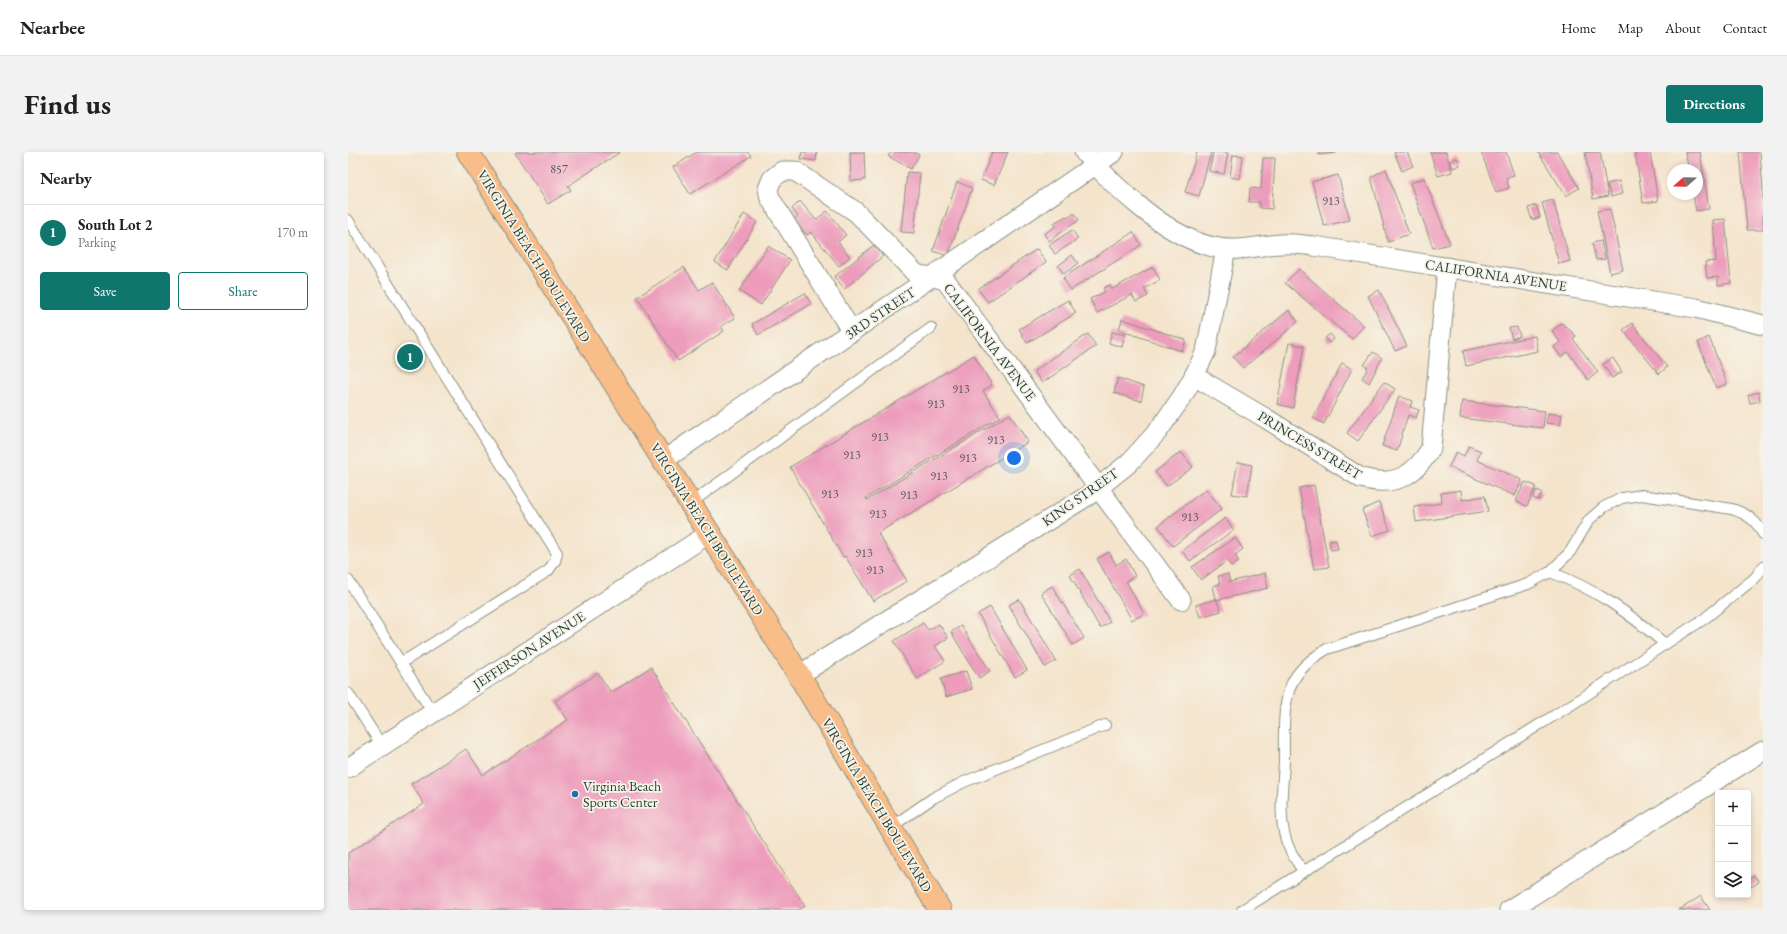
<!DOCTYPE html>
<meta charset="utf-8">
<style>
body{margin:0;font-family:"EB Garamond",serif;background:#f2f2f2;color:#202124}
.controls{position:absolute;right:12px;bottom:12px;display:grid;overflow:hidden;border-radius:4px;box-shadow:0 2px 6px #0003}
.controls button{width:36px;height:36px;display:grid;place-items:center;padding:0;border:0;border-bottom:1px solid #e0e0e0;background:#fff;color:#202124;font:20px sans-serif}
.compass{position:absolute;left:1319px;top:12px;width:36px;height:36px;border-radius:50%;background:#fff;box-shadow:0 2px 6px #0003;rotate:250deg}
.you{position:absolute;left:666px;top:306px;width:14px;height:14px;margin:-10px;border:3px solid #fff;border-radius:50%;background:#1a73e8;box-shadow:0 0 0 6px #1a73e833}
.badge{display:grid;place-items:center;width:26px;height:26px;border-radius:50%;background:#0f766e;color:#fff;font-size:13px;font-weight:700}
.pin{position:absolute;translate:-50% -50%;border:2px solid #fff;box-shadow:0 1px 4px #0006}
.list{margin:0;padding:0;list-style:none}
h2{display:flex;justify-content:space-between;align-items:center;height:52px;margin:0;padding:0 16px;font-size:17px}
h2 small{font-size:13px;font-weight:400;color:#757577}
.list li{display:grid;grid-template-columns:26px 1fr auto;gap:12px;align-items:center;box-sizing:border-box;height:56px;padding:0 16px;border-top:1px solid #e0e0e0}
.list b{display:block;font-size:15px;white-space:nowrap}
.list p{margin:0;font-size:13px;white-space:nowrap;color:#757577}
.list em{font-size:13px;font-style:normal;color:#757577}
.actions{display:flex;gap:8px;padding:12px 16px}
.actions a{flex:1;padding:9px 0;border:1px solid #0f766e;border-radius:4px;text-align:center;font-size:14px;color:#0f766e}
.actions .main{background:#0f766e;color:#fff}
.icon{flex:none;width:22px;height:22px;fill:none;stroke:currentColor;stroke-width:2;stroke-linecap:round;stroke-linejoin:round}
.map{position:relative;flex:none;width:1415px;height:758px;overflow:hidden;border-radius:4px}
header{display:flex;align-items:center;gap:24px;box-sizing:border-box;height:56px;padding:0 20px;background:#fff;border-bottom:1px solid #e0e0e0}
header strong{font-size:19px}
nav{display:flex;gap:22px;margin-inline-start:auto;font-size:14px}
.intro{display:flex;align-items:center;justify-content:space-between;box-sizing:border-box;height:96px;padding:0 24px}
h1{margin:0;font-size:28px}
.button{padding:10px 18px;border-radius:4px;background:#0f766e;color:#fff;font-size:14px;font-weight:700}
main{display:flex;gap:24px;padding:0 24px}
aside{flex:1;background:#fff;border-radius:4px;box-shadow:0 2px 6px #0003}
.map>svg:first-child{display:block}
.building{fill:#ed9cbc}
.lines{fill:none;stroke-linecap:round;stroke-linejoin:round}
.lane-casing{stroke:#8a9080;stroke-width:12}
.street-casing{stroke:#8a9080;stroke-width:21}
.primary-casing{stroke:#8a9080;stroke-width:24}
.lane{stroke:#fff;stroke-width:10}
.street{stroke:#fff;stroke-width:19}
.primary{stroke:#f8bd89;stroke-width:22}
.poi-dot{fill:#1f6fb2;stroke:#f7f3e8;stroke-width:1.5}
.labels{text-anchor:middle;dominant-baseline:central;stroke-width:3.5;stroke-linejoin:round;paint-order:stroke}
.number-label{font-size:12px;fill:#525556}
.street-label{font-size:14px;fill:#1f3d34;stroke:#f7f3e8}
.poi-label{font-size:14px;fill:#1f3d34;stroke:#f7f3e8;text-anchor:start}
</style>
<header>
<strong>Nearbee</strong>
<nav><a>Home</a><a>Map</a><a>About</a><a>Contact</a></nav>
</header>
<div class="intro"><h1>Find us</h1><a class="button">Directions</a></div>
<main>
<aside>
<h2>Nearby<small></small></h2>
<ul class="list">
<li><span class="badge">1</span><div><b>South Lot 2</b><p>Parking</p></div><em>170 m</em></li>
</ul>
<div class="actions"><a class="main">Save</a><a>Share</a></div>
</aside>
<div class="map">
<svg width="1415" height="758" viewBox="0 0 1415 758">
<rect width="100%" height="100%" fill="#f7f3e8"/>
<filter id="ink" filterUnits="userSpaceOnUse"><feTurbulence type="fractalNoise" baseFrequency=".025" numOctaves="2"/><feDisplacementMap in="SourceGraphic" scale="8" xChannelSelector="R" yChannelSelector="G"/><feConvolveMatrix kernelMatrix="1 2 1 2 8 2 1 2 1" color-interpolation-filters="sRGB"/></filter>
<filter id="wash" filterUnits="userSpaceOnUse"><feTurbulence type="fractalNoise" baseFrequency=".012" numOctaves="4" result="noise"/><feDisplacementMap in="SourceGraphic" scale="16" xChannelSelector="R" yChannelSelector="G"/><feGaussianBlur stdDeviation="0.9" result="paint"/><feColorMatrix in="noise" values="0 0 0 0 0 0 0 0 0 0 0 0 0 0 0 0 0 1.4 0 .05"/><feComposite in="paint" operator="in"/></filter>
<g filter="url(#wash)">
<rect width="100%" height="100%" fill="#f4e4cc"/>
<g id="blocks">
<g class="building">
<path d="M169,0h103l-52,34 3,4 -23,14 -33,-51z"/>
<path d="M349,0h51l3,4 -61,38 -17,-27z"/>
<path d="M454,0h15l-1,9 -15,-2z"/>
<path d="M502,0h14l1,28 -14,1z"/>
<path d="M543,0h23l5,3 -8,14 -23,-13z"/>
<path d="M644,0h16l-14,33 -13,-5z"/>
<path d="M849,0h14l-12,44 -14,-4z"/>
<path d="M865,0l15,1 -4,21 -15,-3z"/>
<path d="M971,0h17v1l-17,2z"/>
<path d="M1046,0h13l6,14 -11,5z"/>
<path d="M1082,0h16l6,20 -14,4z"/>
<path d="M1133,0h25l8,23 -8,3 3,10 -13,4z"/>
<path d="M1190,0h19l22,36 -13,8z"/>
<path d="M1237,0h15l8,44 -15,3z"/>
<path d="M1287,0h15l8,49 -15,2z"/>
<path d="M1337,0h15l9,57 -13,2 -3,-17h4v-24h-8z"/>
<path d="M1392,0h20l3,37v41h-16z"/>
<path d="M885,3l10,1 -3,23 -10,-2z"/>
<path d="M915,6h12l-3,51 -12,-1v-6h-11l1,-14 11,1z"/>
<path d="M1109,6l3,7 -7,3 -3,-7z"/>
<path d="M1038,17l23,65 -21,8 -17,-65z"/>
<path d="M559,20l13,1 -6,60 -13,-1z"/>
<path d="M990,23l12,45 -26,6 -12,-44z"/>
<path d="M1076,26l26,66 -17,4 -23,-65z"/>
<path d="M1271,29l3,13 -11,3 -4,-13z"/>
<path d="M609,30l15,6 -24,68 -15,-5z"/>
<path d="M1205,48l17,61 -11,3 -17,-61z"/>
<path d="M452,49l16,19 11,-9 19,24 -8,7 12,15 -11,9 -28,-34 -4,3 -14,-15 5,-4 -6,-7z"/>
<path d="M1188,53l4,12 -8,3 -4,-12z"/>
<path d="M1262,57l13,61 -13,3 -13,-62z"/>
<path d="M726,61l5,7 -30,21 -5,-7 12,-8 -2,-3 12,-7 2,2z"/>
<path d="M396,62l13,8 -29,48 -13,-8z"/>
<path d="M1377,67l6,64 -13,2v-8l-11,1 -2,-16 11,-1 -3,-41z"/>
<path d="M724,78l6,9 -23,15 -6,-9z"/>
<path d="M785,80l8,13 -70,45 -8,-12z"/>
<path d="M1253,89l4,18 -9,1 -4,-17z"/>
<path d="M526,93l9,11 -39,33 -10,-12z"/>
<path d="M420,94l22,14 -29,45 -22,-14z"/>
<path d="M689,97l9,13 -58,40 -10,-13z"/>
<path d="M724,103l6,8 -14,11 -6,-8z"/>
<path d="M336,115l15,23 13,-8 23,36 -14,8 3,5 -46,30 -41,-64z"/>
<path d="M805,115l7,13 -16,9 4,7 -12,6 -4,-7 -35,18 -7,-14 15,-7 -2,-4 7,-3 2,4z"/>
<path d="M951,117l65,57 -12,13 -67,-56z"/>
<path d="M1031,138l28,56 -12,5 -27,-55z"/>
<path d="M457,141l6,11 -53,31 -6,-11z"/>
<path d="M720,148l8,13 -49,30 -8,-14z"/>
<path d="M941,158l9,12 -55,46 -10,-11z"/>
<path d="M774,167l64,21 -4,11 -63,-21z"/>
<path d="M1214,171l14,13 -3,3 25,33 -10,8 -20,-28 -7,5 -7,-10 6,-5 -8,-11z"/>
<path d="M1284,171l35,44 -8,7 -36,-44z"/>
<path d="M1169,175l3,9 -8,3 -3,-11z"/>
<path d="M764,180l13,3 -3,12 -13,-4z"/>
<path d="M740,182l8,12 -54,37 -8,-12z"/>
<path d="M982,182l4,5 -5,4 -4,-5z"/>
<path d="M1187,184l3,15 -72,15 -3,-15z"/>
<path d="M1361,185l18,47 -11,4 -18,-46z"/>
<path d="M941,191l15,3 -11,62 -16,-4z"/>
<path d="M1025,200l9,6 -13,25 -7,-5 6,-10 -4,-3z"/>
<path d="M626,203l18,30 -9,6 17,26 -134,81 1,2 143,-86 18,28 -150,91 29,48 -34,20 -28,-45 -2,1 -53,-90z"/>
<path d="M1265,206l9,14 -10,6 -9,-14z"/>
<path d="M994,211l10,6 -28,55 -11,-6z"/>
<path d="M770,226l26,9 -3,14 -27,-8z"/>
<path d="M1036,230l11,7 -37,52 -11,-8z"/>
<path d="M1411,240l1,9 -10,2 -2,-8z"/>
<path d="M1051,244l13,5 -2,6 9,3 -3,8 -8,-3 -11,36 -15,-5z"/>
<path d="M1114,249l83,10 -2,17 -83,-10z"/>
<path d="M1200,261l14,2 -2,10 -14,-2z"/>
<path d="M1121,294l12,5 -4,9 45,20 -7,16 -66,-29 7,-15 8,4z"/>
<path d="M833,300l12,15 -26,19 -12,-14z"/>
<path d="M890,310l14,3 -5,31 -15,-2z"/>
<path d="M1177,330l11,4 -9,20 -11,-5z"/>
<path d="M966,333l15,82 -15,2 -15,-81z"/>
<path d="M858,337l16,20 -49,37 -15,-20z"/>
<path d="M1113,338l1,10 23,-4 3,15 -72,11 -2,-15 28,-4 -1,-10z"/>
<path d="M1188,338l6,2 -3,8 -6,-2z"/>
<path d="M1031,350l11,28 -18,6 -10,-26z"/>
<path d="M877,366l9,12 -44,31 -8,-10z"/>
<path d="M887,386l8,11 -8,6 4,7 -7,5 -5,-6 -26,19 -9,-13z"/>
<path d="M988,388l2,9 -7,1 -2,-9z"/>
<path d="M761,400l7,13 10,-6 9,17 -9,5 18,33 -12,6 -35,-61z"/>
<path d="M732,417l30,53 -10,6 -30,-53z"/>
<path d="M917,421l3,15 -50,12 -2,-1 -3,-13 7,-2 -2,-8 10,-2 2,8z"/>
<path d="M704,434l32,52 -11,7 -32,-52z"/>
<path d="M671,447l37,62 -11,6 -36,-62z"/>
<path d="M868,447l5,12 -21,6 -4,-12z"/>
<path d="M642,455l37,63 -12,7 -37,-63z"/>
<path d="M575,471l5,7 11,-6 9,14 -13,8 10,15 -28,18 -23,-38z"/>
<path d="M613,474l29,45 -11,7 -28,-46z"/>
<path d="M303,515l154,239 -6,4h-451v-57l76,-49 -13,-20 55,-35 17,26 85,-55 -13,-19 43,-28 13,20z"/>
<path d="M618,519l6,18 -26,8 -5,-18z"/>
<path d="M1406,723l5,7 -8,5 -3,-4v-3z"/>
<path d="M1353,744l9,14h-31z"/>
</g>
</g>
</g>
<g filter="url(#ink)">
<use href="#blocks" fill-opacity="0" stroke="#8a9080" stroke-width="1"/>
<g class="lines">
<defs>
<g id="lane">
<path d="M0,68l209,333 -2,8 -7,10 -147,92"/>
<path d="M343,351l240,-175"/>
<path d="M1202,420l20,-20 19,-32 15,-13 18,-9 20,-3 90,14c15,5 24,11 31,25"/>
<path d="M0,428l85,133"/>
<path d="M0,541l34,53"/>
<path d="M543,675l42,-29 31,-16 141,-57"/>
<path d="M955,719c-6,-9 -14,-20 -17,-31 -8,-25 -3,-54 -2,-79 0,-25 -2,-53 7,-76 7,-16 21,-27 36,-36l201,-65 22,-12c45,17 78,40 115,72"/>
<path d="M894,758l329,-205 133,-86 51,-41 8,-11"/>
</g>
<g id="street">
<path d="M736,0c31,36 87,89 135,96 20,4 41,-3 61,-4 11,-1 23,1 34,2l382,62 67,17"/>
<path d="M504,180l-82,-134 -2,-9 4,-10 10,-8h13l61,41 60,62c12,4 18,1 30,7l235,319"/>
<path d="M846,224l73,43 94,59c33,9 53,-1 70,-30l16,-181"/>
<path d="M316,308l450,-308"/>
<path d="M451,523l290,-180 40,-32 29,-32 24,-34 12,-21 12,-25 20,-102"/>
<path d="M0,616l362,-235"/>
<path d="M1161,758l254,-159"/>
</g>
<path id="primary" d="M120,0l331,523 141,235"/>
</defs>
<use href="#lane" class="lane-casing"/>
<use href="#street" class="street-casing"/>
<use href="#primary" class="primary-casing"/>
<use href="#lane" class="lane"/>
<use href="#street" class="street"/>
<use href="#primary" class="primary"/>
</g>
</g>
<circle class="poi-dot" cx="227" cy="642" r="4"/>
<g class="labels">
<g class="number-label">
<text x="211" y="17">857</text>
<text x="983" y="49">913</text>
<text x="613" y="237">913</text>
<text x="588" y="252">913</text>
<text x="532" y="285">913</text>
<text x="648" y="288">913</text>
<text x="504" y="303">913</text>
<text x="620" y="306">913</text>
<text x="591" y="324">913</text>
<text x="482" y="342">913</text>
<text x="561" y="343">913</text>
<text x="530" y="362">913</text>
<text x="842" y="365">913</text>
<text x="516" y="401">913</text>
<text x="527" y="418">913</text>
</g>
<g class="street-label">
<text transform="translate(186 104) rotate(58)">VIRGINIA BEACH BOULEVARD</text>
<text transform="translate(1148 123) rotate(9)">CALIFORNIA AVENUE</text>
<text transform="translate(532 161) rotate(-34)">3RD STREET</text>
<text transform="translate(642 190) rotate(53)">CALIFORNIA AVENUE</text>
<text transform="translate(962 293) rotate(31)">PRINCESS STREET</text>
<text transform="translate(732 345) rotate(-35)">KING STREET</text>
<text transform="translate(359 377) rotate(58)">VIRGINIA BEACH BOULEVARD</text>
<text transform="translate(181 498) rotate(-33)">JEFFERSON AVENUE</text>
<text transform="translate(529 653) rotate(59)">VIRGINIA BEACH BOULEVARD</text>
</g>
<g class="poi-label">
<text x="235" y="634">Virginia Beach<tspan x="235" dy="16">Sports Center</tspan></text>
</g>
</g>
</svg>
<div class="controls">
<button>+</button>
<button>−</button>
<button><svg class="icon" aria-label="layers" viewBox="0 0 24 24"><path d="M12 4l9 5-9 5-9-5zM3 14l9 5 9-5"/></svg></button>
</div>
<svg class="compass" viewBox="-18 -18 36 36"><path d="M0-13l5 13h-10z" fill="#e53935"/><path d="M0 13l5-13h-10z" fill="#757577"/></svg>
<div class="you"></div>
<div class="pin badge" style="left:62px;top:205px">1</div>
</div>
</main>
